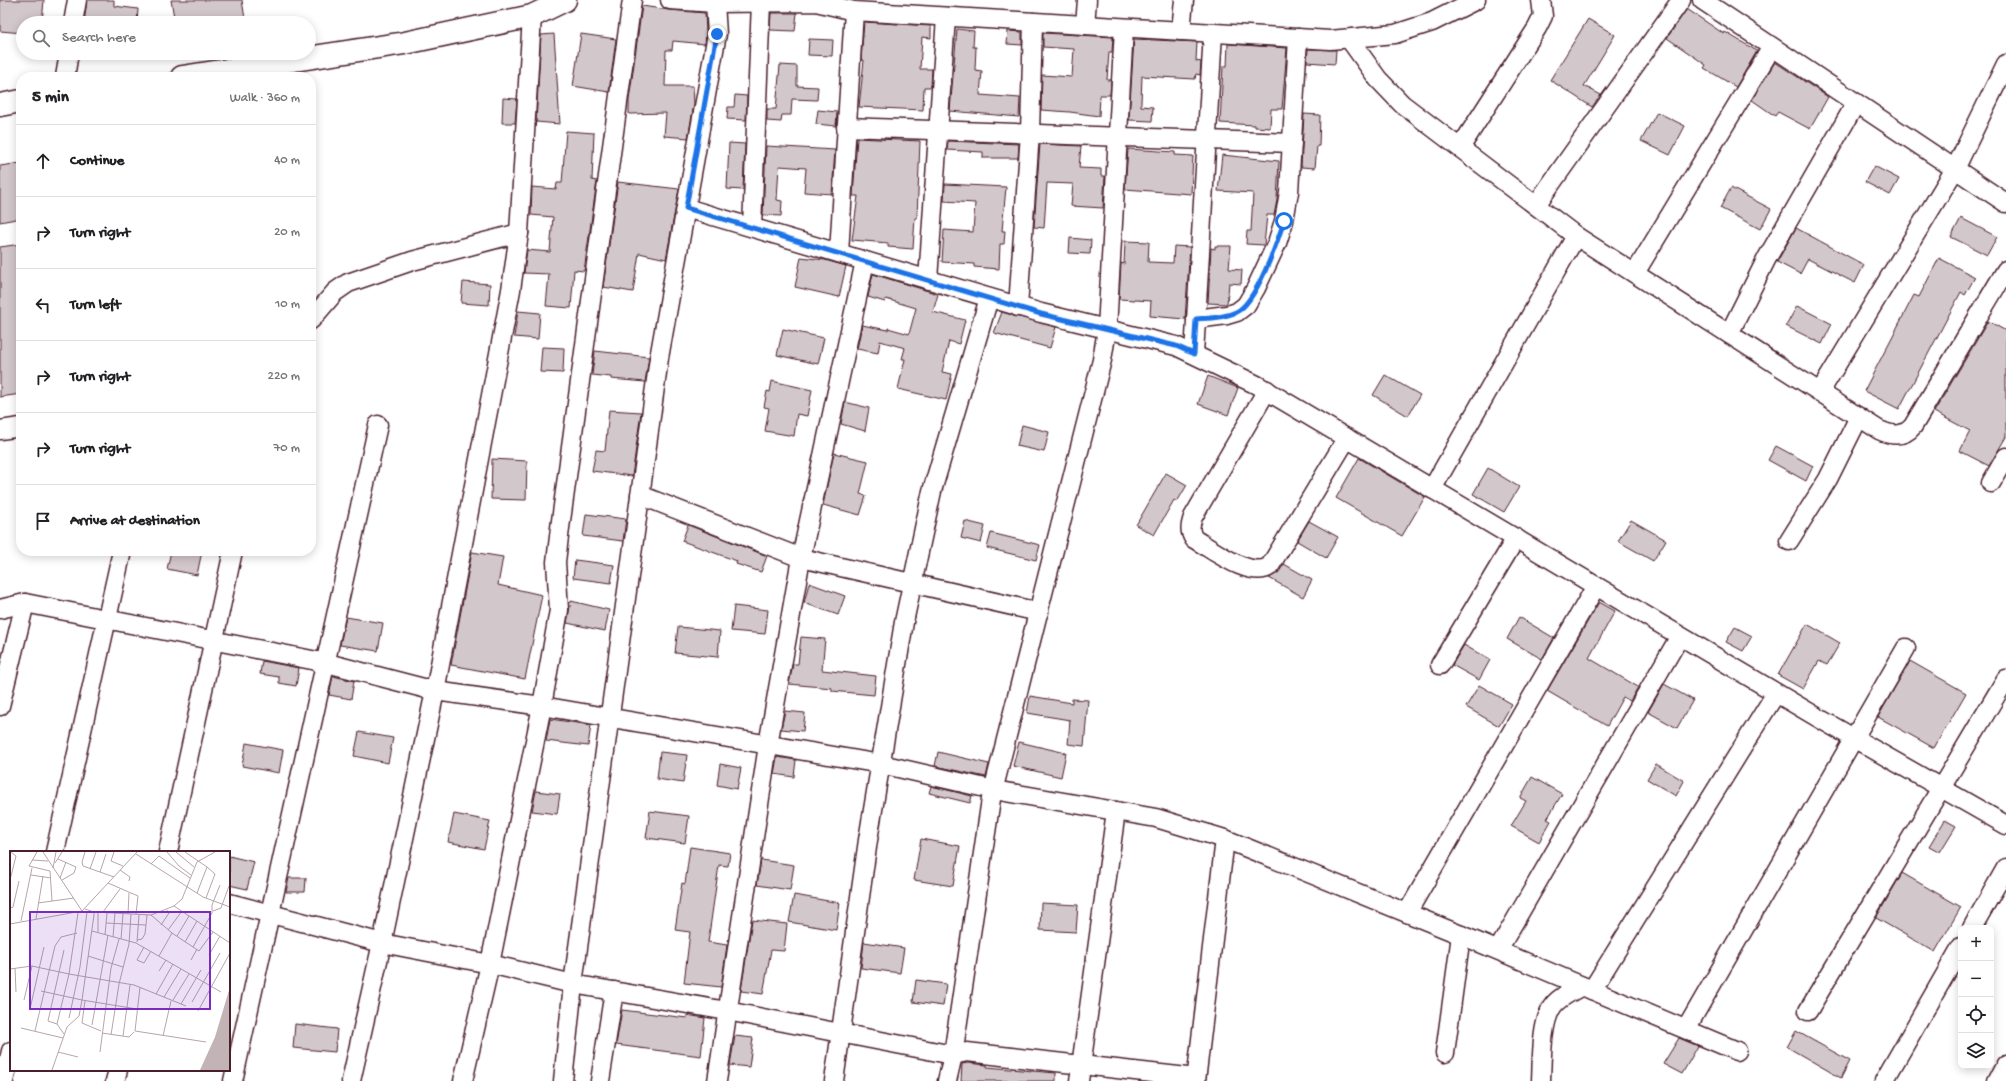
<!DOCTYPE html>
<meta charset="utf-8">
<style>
body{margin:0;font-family:"Gochi Hand",sans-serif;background:#f2f2f2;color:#202124}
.controls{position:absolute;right:12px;bottom:12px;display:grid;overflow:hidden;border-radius:8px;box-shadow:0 2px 10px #0003}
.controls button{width:36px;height:36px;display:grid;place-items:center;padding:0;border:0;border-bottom:1px solid #e0e0e0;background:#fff;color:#202124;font:20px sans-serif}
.stop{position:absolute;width:12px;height:12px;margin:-9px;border:3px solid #1a73e8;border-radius:50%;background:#fff}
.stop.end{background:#1a73e8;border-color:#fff;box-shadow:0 1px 4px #0008}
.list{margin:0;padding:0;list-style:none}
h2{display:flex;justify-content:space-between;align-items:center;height:52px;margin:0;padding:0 16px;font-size:17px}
h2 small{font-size:13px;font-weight:400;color:#757577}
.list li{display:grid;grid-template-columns:26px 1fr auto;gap:12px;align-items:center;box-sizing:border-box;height:72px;padding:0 16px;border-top:1px solid #e0e0e0}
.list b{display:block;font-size:15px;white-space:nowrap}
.list em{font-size:13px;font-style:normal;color:#757577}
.icon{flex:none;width:22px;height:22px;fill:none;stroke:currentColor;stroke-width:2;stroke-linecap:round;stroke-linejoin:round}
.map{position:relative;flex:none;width:2006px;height:1081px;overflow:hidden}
.search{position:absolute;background:#fff;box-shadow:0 2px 10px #0003;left:16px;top:16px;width:300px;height:44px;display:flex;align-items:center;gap:10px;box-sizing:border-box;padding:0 14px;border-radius:22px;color:#757577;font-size:15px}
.panel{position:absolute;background:#fff;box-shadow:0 2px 10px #0003;left:16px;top:72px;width:300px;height:484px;border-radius:16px}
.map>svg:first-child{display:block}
.building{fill:#d2c7cb;stroke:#4a1f2b}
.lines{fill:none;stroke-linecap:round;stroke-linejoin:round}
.minor-casing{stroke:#4a1f2b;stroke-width:21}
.major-casing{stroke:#4a1f2b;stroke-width:25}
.minor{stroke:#fff;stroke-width:18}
.major{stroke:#fff;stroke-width:22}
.route{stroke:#1a73e8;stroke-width:5}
.inset-road{fill:none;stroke:#b7a5aa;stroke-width:1}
.view{fill:#7b2cbf;fill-opacity:0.15;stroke:#7b2cbf;stroke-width:2}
.inset-edge{fill:none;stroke:#4a1f2b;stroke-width:2}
</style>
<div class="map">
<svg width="2006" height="1081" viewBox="0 0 2006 1081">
<rect width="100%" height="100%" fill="#fff"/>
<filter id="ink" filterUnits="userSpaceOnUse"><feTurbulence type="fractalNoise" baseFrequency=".025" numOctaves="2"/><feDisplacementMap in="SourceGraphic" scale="8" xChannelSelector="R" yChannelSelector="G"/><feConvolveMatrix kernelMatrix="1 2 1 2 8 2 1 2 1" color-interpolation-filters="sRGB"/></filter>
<g filter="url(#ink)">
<g class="building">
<path d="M0,0h44l-2,23h-19v10l-23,-2z"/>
<path d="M87,0h27v6l24,3 -1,14h-53z"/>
<path d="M171,0h71l3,19 -28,4h-42z"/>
<path d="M642,6l27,4 36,3 1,20 -1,11 -32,-3 -1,9h-6l-1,36h28l1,18 -6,34 -24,-2 2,-23 -37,1v-14z"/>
<path d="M1687,9l37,25 1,-2 32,19 -21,36 -32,-19 2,-3 -39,-27z"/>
<path d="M771,13h26l-2,18 -25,-1z"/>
<path d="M1588,19l27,16 -31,51 17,9 -9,12 -42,-27z"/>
<path d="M864,22l67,4v12l-9,-1 -2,32h12l-1,18h-7l-1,23 -64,-3 5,-47h-3z"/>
<path d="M957,29l17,2 -1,16h3l-1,23 7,1 -2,24 40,3 -1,19 -69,-6z"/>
<path d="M1008,31l14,1v13l-15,-1z"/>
<path d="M1043,33l70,4 -1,15h-3l-2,28h4l-1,15h-10l-1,21 -29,-4 -29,-2 1,-35 30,2 2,-28 -31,-2z"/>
<path d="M554,34l6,90 -24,-2 5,-87z"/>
<path d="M581,34l35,5 -7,53 -36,-6z"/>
<path d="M809,39l24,1 -1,16 -24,-1z"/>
<path d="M1134,39l63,3 -1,19 5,1 -1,13 -4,-1 -1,5 -53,-3 -1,27v3l12,1 -1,14 -23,-1z"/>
<path d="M1228,44l59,4 -5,61h-11l-1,19 -15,-1v-2l-35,-2 3,-57h4z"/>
<path d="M1308,49l28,1 -1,14 -28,-2z"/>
<path d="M1775,62l53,35 -18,32 -32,-17 -3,4 -23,-16z"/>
<path d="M780,65l17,1v20l21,1 -1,13 -25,-1 -1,16h-9l-1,7 -14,-1v-12h9z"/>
<path d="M735,95l12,1 -1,24 -19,-1 1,-12h6z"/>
<path d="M503,98l14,1 -2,24h-13z"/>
<path d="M818,110l19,2 -1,14 -20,-2z"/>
<path d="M1657,112l28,14 -15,29 -29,-14z"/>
<path d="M1304,114l16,1 -1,31h-2l-2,22 -14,-1z"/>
<path d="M566,131l28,2 -2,47 5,1 -13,90 -10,-1 -3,38 -25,-2 3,-32 -25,-1 3,-23 23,2 3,-35 -22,-2 1,-28 24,2 1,-6h5z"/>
<path d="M857,138l63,3 -3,77h-2l-2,31 -25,-2v-4l-36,-3 6,-44h-5z"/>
<path d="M948,141l71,3 -1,14h-35v-6l-36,-2z"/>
<path d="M729,143l16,1 -2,46 -16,-1z"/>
<path d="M1040,144l41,2 -2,22 22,1v7h4l-2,32 -32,-2 2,-22 -26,-1 -3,45 -10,-1z"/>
<path d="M766,146l69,4 -3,44 -28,-2 2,-24 -27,-2 -2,34 5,1 -1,15 -18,-1z"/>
<path d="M1128,149l47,3v3l18,1 -2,38 -66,-5z"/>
<path d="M1222,155l57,6 -2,39 -3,15h-7l-3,30 -18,-1 1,-13h4l2,-38 -35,-2z"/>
<path d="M21,163v55l-21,4v-56z"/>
<path d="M1874,166l25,13 -9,16 -25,-13z"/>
<path d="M618,182l61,7 -13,70 -27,-6 -6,39 -30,-5z"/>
<path d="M945,184l61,3 -4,44h3l-1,13h-4l-1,25 -25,-2v-3l-32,-2 2,-32 29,2 2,-29 -31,-2z"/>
<path d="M1731,188l40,21 -11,20 -40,-21z"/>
<path d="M1961,218l36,19 -10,18 -36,-18z"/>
<path d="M1796,228l68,37 -9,18 -47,-24 -8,15 -23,-12z"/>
<path d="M1070,238l21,2 -1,14 -21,-1z"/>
<path d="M1125,241l24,1 -1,20 25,1 1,-17 16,1 -5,72 -35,-3 1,-15 -32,-2 2,-36 3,1z"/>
<path d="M21,244v150l-21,3v-150z"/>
<path d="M1215,246h16l-2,23 13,1 -1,14 -12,-1 -2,21 -19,-1 3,-55 4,1z"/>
<path d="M801,257l24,3 21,6 -7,31 -44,-10z"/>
<path d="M1939,258l36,19 -10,18 -4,-3 -62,117 -35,-18 50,-96 5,2z"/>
<path d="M873,274l65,20 -5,18 32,8 -6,24 -10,-3 -7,31 10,2 -6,26 -48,-11 7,-30h-3l3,-11 -25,-7 -2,12 -21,-4 5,-24 26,5v-2l21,6 7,-26 -30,-9 -1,3 -17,-5z"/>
<path d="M463,282l27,2 -1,21 -28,-2z"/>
<path d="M1797,306l35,18 -10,20 -36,-18z"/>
<path d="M518,311l22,2 -2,26 -24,-2z"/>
<path d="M1002,312l54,15 -6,21 -56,-15z"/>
<path d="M1988,321l18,10v106l-17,29 -29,-15 10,-20 -36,-19z"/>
<path d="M783,329l41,9 -6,26 -41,-9z"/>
<path d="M542,347l22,1 -1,25 -23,-1z"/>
<path d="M595,351l54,6 -4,25 -34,-3v-2l-19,-2z"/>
<path d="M1385,375l35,20 -12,21 -35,-21z"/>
<path d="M1208,376l30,12 -10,27 -30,-11z"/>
<path d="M772,381l40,9 -5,26 -10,-2 -3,22 -29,-5 4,-23 -5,-1 3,-16 3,1z"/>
<path d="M845,402l24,6 -4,23 -24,-7z"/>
<path d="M609,410l32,2 -9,64 -40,-5 4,-21 9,1z"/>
<path d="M1022,425l27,7 -5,20 -27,-6z"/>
<path d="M1776,446l37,20 -7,15 -38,-21z"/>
<path d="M834,453l34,8 -8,33 6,2 -6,19 -37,-10z"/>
<path d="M1359,458l66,39 -23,39 -66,-38z"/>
<path d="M492,459l35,2 -1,39 -35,-1z"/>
<path d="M1488,468l31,19 -15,25 -31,-18z"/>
<path d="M1166,473l21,12 -10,17 -3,-2 -20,35 -18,-10z"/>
<path d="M586,514l40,5 -3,22 -40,-5z"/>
<path d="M1631,520l35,20 -13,21 -35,-20z"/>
<path d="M965,521l20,5 -4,17 -20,-5z"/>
<path d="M1309,521l29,16 -12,21 -29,-17z"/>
<path d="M688,525l79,31 -6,16 -25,-8 1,-3 -55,-20z"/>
<path d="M991,533l49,12 -4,15 -49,-12z"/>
<path d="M171,551h31l-5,24 -30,-6z"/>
<path d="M472,552l31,5 -5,28 44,10 -17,84 -74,-14z"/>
<path d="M575,560l39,5 -3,18 -38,-5z"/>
<path d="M1284,564l28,16 -9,17 -34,-19 10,-6z"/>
<path d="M809,583l36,13 -7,19 -34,-12z"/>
<path d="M571,601l38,9 -4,21 -38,-8z"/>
<path d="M1599,602l16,9 -26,47 49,29 -8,14 -7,-4 -16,29 -60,-35z"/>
<path d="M734,606l34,4 -3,24 -34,-3z"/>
<path d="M346,617l37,6 -5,28 -38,-6z"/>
<path d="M1519,617l35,21 -12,21 -35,-20z"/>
<path d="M1807,624l33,19 -13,22 -8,-4 -16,28 -25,-14z"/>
<path d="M678,627l42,4 -2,26 -43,-4z"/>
<path d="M1735,627l17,9 -9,15 -17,-9z"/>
<path d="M801,637l24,2 -3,31 54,6 -2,19 -42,-4v-3l-43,-4 4,-20h5z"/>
<path d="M1464,645l26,15 -11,20 -27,-15z"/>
<path d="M262,661l37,7 -3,18 -17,-3v-6l-19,-3z"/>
<path d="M1910,661l56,32 -32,55 -56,-31z"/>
<path d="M333,676l21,5 -3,18 -22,-4z"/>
<path d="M1664,684l29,16 -16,28 -29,-16z"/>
<path d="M1479,685l33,19 -13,22 -33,-19z"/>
<path d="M1030,696l42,7v-4l16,1 -4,46 -16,-2 2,-24 -43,-7z"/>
<path d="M785,711l20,2 -2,18 -22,-2z"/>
<path d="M550,719l41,6 -3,21 -42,-5z"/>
<path d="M359,732l34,6 -5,25 -34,-7z"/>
<path d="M1019,742l47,11 -5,24 -48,-11z"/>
<path d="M246,743l37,7 -4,23 -37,-7z"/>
<path d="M660,752l27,3 -4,28 -26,-4z"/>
<path d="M938,752l51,12 -3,13 -51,-11z"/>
<path d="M777,757l19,3 -2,17 -20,-3z"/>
<path d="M720,764l21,4 -4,21 -20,-4z"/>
<path d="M1656,764l28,17 -8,15 -29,-17z"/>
<path d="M1532,777l30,17 -15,25 4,2 -12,21 -28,-16 15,-25 -6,-3z"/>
<path d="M931,786l41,10 -2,7 -41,-10z"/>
<path d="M536,791l24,3 -3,20 -25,-3z"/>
<path d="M650,811l39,5 -4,27 -39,-5z"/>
<path d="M454,814l36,7 -6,28 -36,-7z"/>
<path d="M1945,820l11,6 -16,26 -11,-6z"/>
<path d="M921,839l39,7 -7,40 -39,-6z"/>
<path d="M690,847l40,6 -2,13 -9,-1 -11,77 19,3 -6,42 -37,-4 6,-51 -15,-2 7,-47 3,1z"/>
<path d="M229,856l25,6 -7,27 -18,-4z"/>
<path d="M761,860l33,5 -4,25 -33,-5z"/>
<path d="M1902,873l59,34 -26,45 -59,-34z"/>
<path d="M289,878h17l-1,14h-19z"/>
<path d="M794,895l46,8 -4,27 -47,-8z"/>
<path d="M1041,903l37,2 -2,27 -36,-2z"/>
<path d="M752,920l35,4 -3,27 -13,-1 -8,44 -22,-3z"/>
<path d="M864,942l40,6 -4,25 -39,-5z"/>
<path d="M916,980l30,4 -3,22 -30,-4z"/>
<path d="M622,1010l65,8v-3l18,3 -4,38 -85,-11z"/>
<path d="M295,1024l42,5 -2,23 -42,-4z"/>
<path d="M1796,1031l54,30 -9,17 -54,-31z"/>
<path d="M735,1036l18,2 -4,29 -19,-2z"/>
<path d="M1679,1038l19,8 -16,28 -19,-10z"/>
<path d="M968,1063l19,2v2l69,6v8h-95l1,-17z"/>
</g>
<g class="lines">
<defs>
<g id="minor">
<path d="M670,0l45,3 2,31 -58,324 -86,626 154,27 226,44 14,-3 229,26"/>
<path d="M1702,0l304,203"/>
<path d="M715,3l101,-1 38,9 476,29 65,-6 37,-12 44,-22"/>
<path d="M73,23l4,-23"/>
<path d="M1085,25l2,-25"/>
<path d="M1181,31l3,-31"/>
<path d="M1350,40l28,39 24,25 174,132 303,194c13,6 25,7 34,-4l93,-156"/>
<path d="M65,77l4,-24"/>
<path d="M846,127l446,16"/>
<path d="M1460,148l77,-120 6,-12 -2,-16"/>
<path d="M1536,205l145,-205"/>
<path d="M686,208l355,105 135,33 81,39 565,335 184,105"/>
<path d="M752,227l9,-225"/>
<path d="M839,253l15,-242"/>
<path d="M1635,273l137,-226"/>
<path d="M928,280l18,-263"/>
<path d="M1018,307l12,-174 3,-111"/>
<path d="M1196,319l31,-4 10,-3 9,-7 10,-17 21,-45 7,-22 5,-29 9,-154"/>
<path d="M311,320l24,-28 13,-9 64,-22 107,-28"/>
<path d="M1729,334l38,-76 89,-155"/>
<path d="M1194,354l19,-321"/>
<path d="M1267,390l-74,127c-3,9 -4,14 1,22 18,10 57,41 76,27l77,-128"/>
<path d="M1820,392l135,-223 51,-105"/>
<path d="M0,430l21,-3"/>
<path d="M1991,483l15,-26"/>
<path d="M1432,489l144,-253"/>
<path d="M640,495l161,63 238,54"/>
<path d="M1789,541l39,-62 31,-62"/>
<path d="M0,609l25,-6 302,60 108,28 76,-401 8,-57 13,-217"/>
<path d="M1440,665l76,-127"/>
<path d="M0,706l25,-103"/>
<path d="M55,852l67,-301"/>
<path d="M168,852l65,-301"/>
<path d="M229,903l153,40 108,21 83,20 -10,97"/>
<path d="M1407,913l189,-327"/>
<path d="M1972,928l34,-60"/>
<path d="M1498,950l182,-314"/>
<path d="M1592,990l184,-297"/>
<path d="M1808,1011l198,-332"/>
<path d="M1686,1029l220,-381"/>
<path d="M1445,1053l16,-118"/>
<path d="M4,1081l7,-30"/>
<path d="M115,1081l3,-11"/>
<path d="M233,1081l145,-656"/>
<path d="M351,1081l31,-138 53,-252 107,15 339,58 113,26 162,28 69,21 236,96 276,116"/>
<path d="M463,1081l27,-117 52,-258 17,-96 -3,-48 4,-34 72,-528"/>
<path d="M600,1081l14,-90"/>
<path d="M717,1081l51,-336 33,-187 64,-297"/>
<path d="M834,1081l34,-241 36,-218 28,-131 57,-193"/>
<path d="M947,1081l6,-26 38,-256 111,-439 5,-31 17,-301"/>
<path d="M1079,1081l37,-270"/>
<path d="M1196,1081l29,-242"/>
<path d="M1541,1081c1,-20 0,-57 11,-74 6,-10 20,-15 30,-21"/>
<path d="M1884,1081l77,-134"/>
<path d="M1997,1081l9,-17"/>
</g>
<g id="major">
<path d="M182,77l223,-34 127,-27 33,-16"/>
<path d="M0,105l21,-4"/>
</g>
</defs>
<use href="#minor" class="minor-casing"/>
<use href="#major" class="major-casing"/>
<use href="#minor" class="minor"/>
<use href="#major" class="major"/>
</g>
</g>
<g class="lines" filter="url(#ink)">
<path class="route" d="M717,34l-31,174 355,106 135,32 18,8 2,-35c13,-1 28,-1 40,-7 20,-9 41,-69 48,-91"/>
</g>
<g transform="translate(10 851)">
<rect width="220" height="220" fill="#fff"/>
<path d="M220,136v83h-30l15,-33z" fill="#c1b3b6"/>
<path class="inset-road" d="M27,1l-8,14 21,5 2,30M33,1l39,59M75,1l-3,10 1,4 31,11M104,1l-3,9 12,5M157,1l12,14 12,9M166,1l18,15M175,1l22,15 -10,26M126,3l67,43 27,10M48,8l18,8 -2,6 -12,7M22,9l16,1M45,12l7,-11M141,13l8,-8 31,22M43,17l3,-16M80,18l6,-17M110,19l10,7 -1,4M90,21l6,-18M21,24l20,3M50,27l6,-16M0,29l6,-24 -5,-4M98,32l30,13 -2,18M196,47l9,-24 -8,-7M28,52l36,-5M164,55l56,37M0,57l3,-1 6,-26M75,58l9,3v3l-12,85 55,9M203,60l8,-3 8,-22M84,61l57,3 23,-9 8,-7 15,-37 18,-10M93,61l17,-23M118,63l1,-21M141,64l21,18 27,18 14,-19M26,68l7,-43M11,70l11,-53M96,72l40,2M0,73l72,-13 55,-59M151,74l8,-12 -2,-3M158,79l14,-19M82,80l44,12 85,49M88,81v-20M95,84l2,-22M167,85l12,-20M103,86l2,-24M111,88l2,-25M127,89l5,-1 3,-5 2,-19M127,91l2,-27M175,91l12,-21M134,96l-7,13 7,3 7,-12M183,96l19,-34v-8l8,-20M54,99l-16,71 9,3 7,10M199,104l11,-19M78,105l35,11M149,105l13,-23M181,109l6,-11M5,117l1,24M0,118l22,-3 37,8 9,-61M149,120l7,-11M130,136l-5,44 71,11M31,140l41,9 -3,16 -12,11 -15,43M146,143l17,-30M154,146l17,-28M14,149l8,-34M163,149l16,-26M75,150l-3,22 19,8M182,151l28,-49M171,153l20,-34M20,158l14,-62M188,160l32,-58M59,167l11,-51 7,-55M47,173l12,-50 65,11 52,21M82,174l16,-90M11,177l42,10M25,180l20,-85 6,-9 16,-4M92,182l27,4 5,-5M101,184l8,-51 10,-40 2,-30M113,185l7,-51M153,185l8,-35M48,201l20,5M90,201l11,-84 8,-29"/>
<path class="view" d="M20,61h180v97h-180z"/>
<rect width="220" height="220" class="inset-edge"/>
</g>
</svg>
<div class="controls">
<button>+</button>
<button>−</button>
<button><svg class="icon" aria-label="locate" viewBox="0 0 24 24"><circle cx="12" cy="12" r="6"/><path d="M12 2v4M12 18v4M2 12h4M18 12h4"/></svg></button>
<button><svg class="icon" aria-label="layers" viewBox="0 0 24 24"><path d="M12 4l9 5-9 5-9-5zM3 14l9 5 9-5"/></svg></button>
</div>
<div class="stop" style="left:1284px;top:221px"></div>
<div class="stop end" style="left:717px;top:34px"></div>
<div class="search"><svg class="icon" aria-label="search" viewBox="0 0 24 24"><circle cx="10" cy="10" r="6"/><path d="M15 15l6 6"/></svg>Search here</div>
<section class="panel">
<h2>5 min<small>Walk · 360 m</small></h2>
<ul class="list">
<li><svg class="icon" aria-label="ahead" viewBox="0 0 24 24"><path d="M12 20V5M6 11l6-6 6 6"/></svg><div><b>Continue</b></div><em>40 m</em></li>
<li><svg class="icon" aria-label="right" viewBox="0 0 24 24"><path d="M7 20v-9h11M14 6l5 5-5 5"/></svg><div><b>Turn right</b></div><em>20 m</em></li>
<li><svg class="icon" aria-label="left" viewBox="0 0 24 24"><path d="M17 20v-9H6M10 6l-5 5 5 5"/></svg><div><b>Turn left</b></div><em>10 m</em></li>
<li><svg class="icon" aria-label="right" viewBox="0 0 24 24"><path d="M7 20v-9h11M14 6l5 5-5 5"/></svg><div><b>Turn right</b></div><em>220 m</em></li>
<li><svg class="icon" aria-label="right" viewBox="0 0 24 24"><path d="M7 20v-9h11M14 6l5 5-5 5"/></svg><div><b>Turn right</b></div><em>70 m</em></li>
<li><svg class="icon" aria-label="arrive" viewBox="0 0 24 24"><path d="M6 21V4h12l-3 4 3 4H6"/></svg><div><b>Arrive at destination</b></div></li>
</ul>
</section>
</div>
